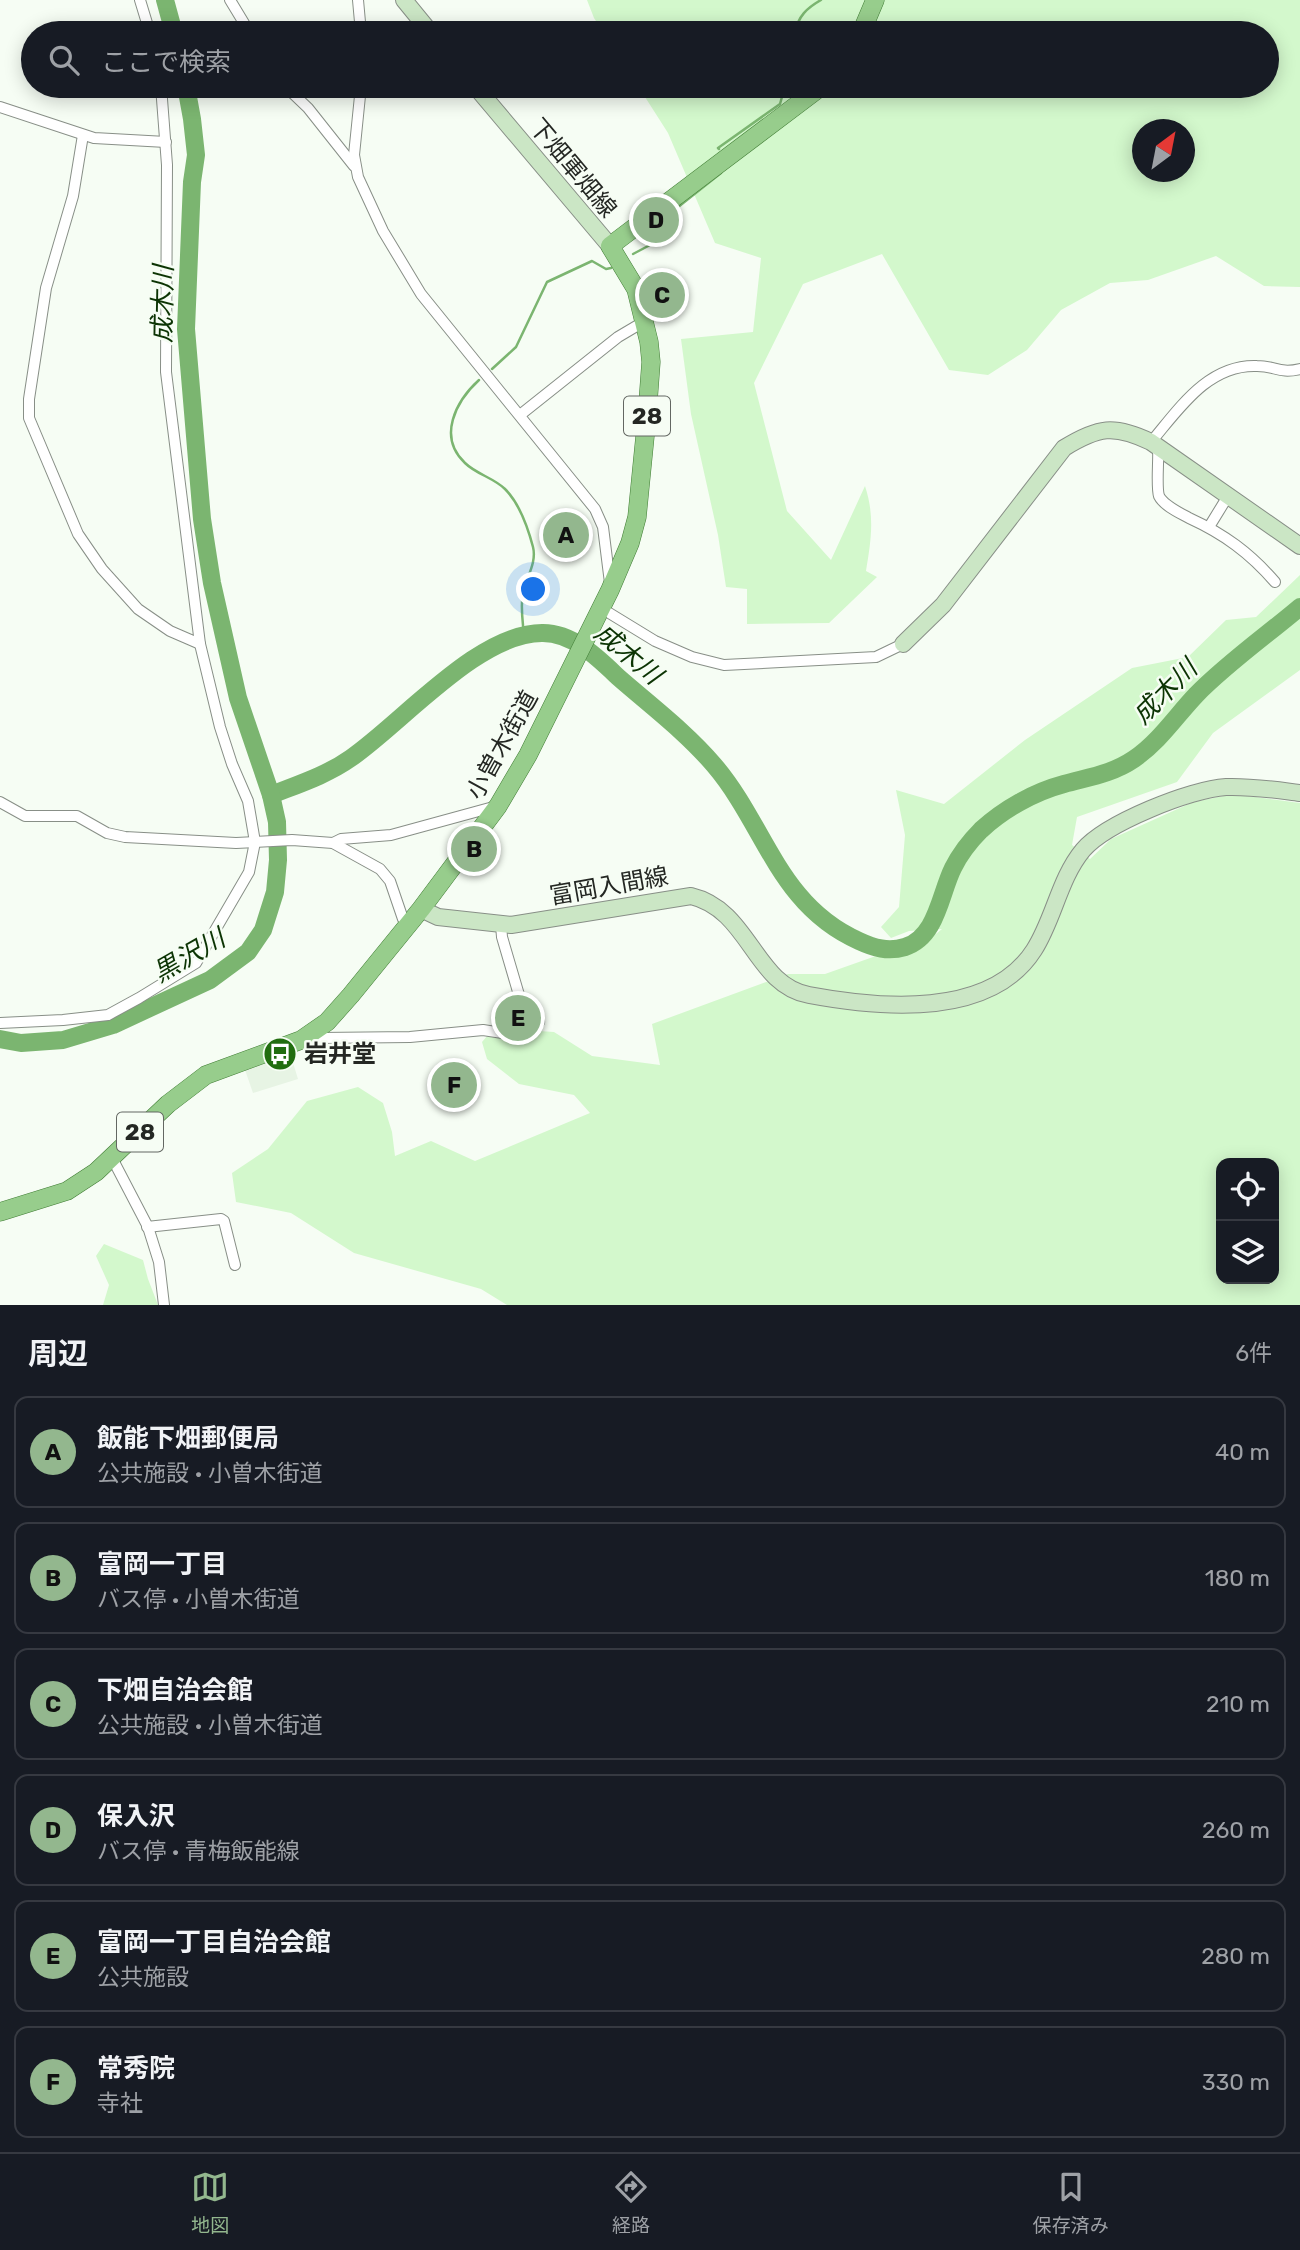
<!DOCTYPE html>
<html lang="ja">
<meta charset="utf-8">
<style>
body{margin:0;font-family:Rubik,"Noto Sans JP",sans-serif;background:#20242c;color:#f1f3f6}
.controls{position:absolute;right:21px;bottom:21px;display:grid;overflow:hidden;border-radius:14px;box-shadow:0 4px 18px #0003}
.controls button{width:63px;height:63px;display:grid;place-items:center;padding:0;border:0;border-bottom:2px solid #363941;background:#171b24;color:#f1f3f6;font:35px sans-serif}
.compass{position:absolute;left:1132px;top:119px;width:63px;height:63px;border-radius:50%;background:#171b24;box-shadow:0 4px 18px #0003;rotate:32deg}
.you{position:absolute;left:534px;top:590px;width:24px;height:24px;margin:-18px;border:5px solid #fff;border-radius:50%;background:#1a73e8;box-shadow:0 0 0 10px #1a73e833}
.badge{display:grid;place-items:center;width:46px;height:46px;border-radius:50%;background:#93b78e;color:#111;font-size:23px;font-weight:700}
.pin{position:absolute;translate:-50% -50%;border:4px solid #fff;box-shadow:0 2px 7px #0006}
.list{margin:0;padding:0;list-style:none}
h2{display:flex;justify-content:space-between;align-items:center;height:91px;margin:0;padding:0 28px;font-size:30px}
h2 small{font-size:23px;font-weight:400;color:#9ea1a6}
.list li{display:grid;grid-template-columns:46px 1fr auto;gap:21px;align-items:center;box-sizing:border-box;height:112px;margin:0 14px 14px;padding:0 14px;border:2px solid #363941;border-radius:14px}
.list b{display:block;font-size:26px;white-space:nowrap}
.list p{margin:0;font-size:23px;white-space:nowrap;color:#9ea1a6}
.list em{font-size:23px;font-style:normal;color:#9ea1a6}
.icon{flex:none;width:38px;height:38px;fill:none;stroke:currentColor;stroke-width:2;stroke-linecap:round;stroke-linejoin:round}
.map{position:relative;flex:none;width:1300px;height:1305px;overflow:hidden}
.search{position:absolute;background:#171b24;box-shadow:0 4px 18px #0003;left:21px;right:21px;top:21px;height:77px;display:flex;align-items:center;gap:18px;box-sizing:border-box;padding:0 24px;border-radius:38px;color:#9ea1a6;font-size:26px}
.sheet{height:847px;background:#171b24}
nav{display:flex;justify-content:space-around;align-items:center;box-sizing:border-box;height:98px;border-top:2px solid #363941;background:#171b24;font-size:19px;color:#9ea1a6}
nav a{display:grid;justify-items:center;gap:4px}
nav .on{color:#93b78e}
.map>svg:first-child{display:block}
.built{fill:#e7f4e4}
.green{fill:#d3f8cc;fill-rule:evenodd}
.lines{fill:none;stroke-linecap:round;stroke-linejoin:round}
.stream{stroke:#7bb570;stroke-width:2.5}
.river{stroke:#7bb570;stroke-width:18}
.street-casing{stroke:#888f87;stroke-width:12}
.secondary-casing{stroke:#888f87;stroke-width:18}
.primary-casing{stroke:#417d35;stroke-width:19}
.street{stroke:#fff;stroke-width:10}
.secondary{stroke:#cbe6c5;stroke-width:16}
.primary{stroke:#97cd8c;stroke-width:18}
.labels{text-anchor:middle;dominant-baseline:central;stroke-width:5;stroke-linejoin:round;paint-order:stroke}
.shield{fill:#f6fdf4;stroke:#636762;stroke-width:2}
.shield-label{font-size:23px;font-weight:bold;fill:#242723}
.street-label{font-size:24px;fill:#242723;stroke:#f6fdf4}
.poi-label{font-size:24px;font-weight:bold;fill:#242723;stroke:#f6fdf4;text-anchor:start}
.water-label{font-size:26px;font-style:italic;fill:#0c3404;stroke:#f6fdf4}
</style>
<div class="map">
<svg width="1300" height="1305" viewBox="0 0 1300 1305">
<rect width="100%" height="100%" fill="#f6fdf4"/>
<path class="built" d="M290,1053l8,26 -45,14 -9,-26z"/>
<g class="green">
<path d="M587,0h713v287l-36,-1 -48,-30 -68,24 -38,3 -49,27 -34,40 -39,25 -39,-5 -67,-116 -79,30 -49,99 33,128 44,49 34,-74c10,30 6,55 1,85l11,6 -48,46 -82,1v-35l-21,-2 -8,-52 -27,-121 -10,-75 72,-7 8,-74 -46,-15 -47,-110 -30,-47h629v-53h-663l-10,-15zM1142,130h42v42h-42z"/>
<path d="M1300,575v95l-87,63 -36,49 -100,35 -5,28 18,14 21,-20 82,-37 41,-8 66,9v502h-793l-26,-16 -127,-36 -63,-40 -55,-11 -4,-29 36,-24 39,-48 51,-14 25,16 9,29 3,24 36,-15 44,20 115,-48 -16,-18 -55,-11 -32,-25 -5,-17 12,-14 60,4 38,24 68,9 -8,-41 136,-50h37l48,-17 43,-7 26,-21 -33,2 -18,7 -10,-11 18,-20 6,-72 -9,-45 48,14 81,-64 107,-72 56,-11 38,-37 30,-3zM1221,1163h53v116h-53z"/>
<path d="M104,1244l39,16 5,19 10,26h-55l6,-20 -13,-29z"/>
</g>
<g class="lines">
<g class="stream">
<path d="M795,33c3,-17 12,-25 26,-33"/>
<path d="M719,149l-1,-1 62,-44 5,-18"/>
<path d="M633,254l17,-9 7,-18 11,-12 53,-42"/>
<path d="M492,369l24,-22 31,-65 45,-21 14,8 5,-1"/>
<path d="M479,380c-23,21 -42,57 -14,83 11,11 29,15 40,26 14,14 23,39 28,58 4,16 -7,31 -10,46 -3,14 0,29 1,43"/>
</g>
<g class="river">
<path d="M165,0l9,33"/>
<path d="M271,795c28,-11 56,-20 80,-37 52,-36 128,-126 192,-125 30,0 55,25 75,44 32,28 68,55 96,88 52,61 64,140 145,176 15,7 29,11 46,6 32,-10 35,-53 48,-79 7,-14 17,-27 28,-38 23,-21 53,-38 83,-46 25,-7 48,-10 70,-25 25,-17 42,-43 62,-64 30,-31 71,-60 104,-88"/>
<path d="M0,1039l21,4 42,-3 50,-15 97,-45 38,-28 15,-22 12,-38 3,-32 -1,-38 -6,-27 -33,-97 -26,-115 -10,-64 -16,-190 6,-147 4,-27 -4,-36 -6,-33"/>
</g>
<defs>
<g id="street">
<path d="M140,0l10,33"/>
<path d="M230,0l20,33"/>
<path d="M358,0l3,33"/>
<path d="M285,86l23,22 46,58"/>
<path d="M361,86l-7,69 4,22 25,54 38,63 174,215 8,18 7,56"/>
<path d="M0,107l94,31 72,4"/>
<path d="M83,135l-10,61 -27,92 -17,111v19l49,116 24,35 36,40 32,22 30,13 -34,-272 1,-207 -6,-79"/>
<path d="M520,415l98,-78 27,-16"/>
<path d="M1151,442c28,-33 57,-78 106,-76 19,0 22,8 43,3"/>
<path d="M1158,448c1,11 -2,39 1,48 5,10 21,17 30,22 35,16 61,35 86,64"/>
<path d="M1209,527l19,-31"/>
<path d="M601,608l54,33 37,16 32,8 152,-8 27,-13"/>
<path d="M0,802l25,14h52l30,17 18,4 111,6 56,-3 41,3 47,26 10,12 13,38 5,5"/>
<path d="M333,843l8,-4 50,-4 106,-29"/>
<path d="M0,1023l63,-3 45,-5 31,-17 57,-35 53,-91 6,-30 -7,-41 -16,-37 -12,-37 -20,-83"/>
<path d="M313,1033l8,5 89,-1 73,-7 38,6 8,-2 10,-12 -20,-27 -17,-58 -1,-12"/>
<path d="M112,1158l36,69 11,35 5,43"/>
<path d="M147,1227l74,-8 3,2 11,44"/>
</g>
<g id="secondary">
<path d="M404,0l27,33"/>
<path d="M475,86l135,160"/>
<path d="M903,644l40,-39 121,-157c34,-21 50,-24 87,-6l149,104"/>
<path d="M421,909l17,8 73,8 180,-29c59,14 63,89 118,99 69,13 181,24 225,-45 20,-31 25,-71 49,-100 23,-27 108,-61 143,-63 25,-1 50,3 74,6"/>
</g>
<g id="primary">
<path d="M861,33l14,-33"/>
<path d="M0,1212l67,-21 29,-19 72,-68 38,-29 95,-35 26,-18 24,-27 70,-86 77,-103 30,-51 82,-165 20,-47 7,-26 10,-101 4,-54 -2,-20 -13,-53 -26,-43 212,-160"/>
</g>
</defs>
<use href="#street" class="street-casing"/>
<use href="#secondary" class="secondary-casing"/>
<use href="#primary" class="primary-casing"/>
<use href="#street" class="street"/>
<use href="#secondary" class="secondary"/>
<use href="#primary" class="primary"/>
</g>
<defs>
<symbol id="bus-disc" viewBox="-11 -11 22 22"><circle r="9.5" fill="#216d0f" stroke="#f6fdf4"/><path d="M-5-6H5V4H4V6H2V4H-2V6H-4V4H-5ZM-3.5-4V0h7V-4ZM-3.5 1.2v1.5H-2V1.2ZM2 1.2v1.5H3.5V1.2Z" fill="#fff"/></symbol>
</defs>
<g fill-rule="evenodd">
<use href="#bus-disc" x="261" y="1035" width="38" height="38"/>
</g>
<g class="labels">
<g class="shield">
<rect x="624" y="396.5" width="46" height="39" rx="5"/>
<rect x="117" y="1112.5" width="46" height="39" rx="5"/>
</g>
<g class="shield-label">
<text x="647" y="416">28</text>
<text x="140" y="1132">28</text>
</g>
<g class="street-label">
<text transform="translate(573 168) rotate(50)">下畑軍畑線</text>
<text transform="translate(502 745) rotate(-61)">小曽木街道</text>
<text transform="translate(609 886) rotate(-10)">富岡入間線</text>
</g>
<g class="poi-label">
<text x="304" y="1054">岩井堂</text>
</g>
<g class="water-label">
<text transform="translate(163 304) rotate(-89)">成木川</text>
<text transform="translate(628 654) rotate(40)">成木川</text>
<text transform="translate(1165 692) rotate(-45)">成木川</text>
<text transform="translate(189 956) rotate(-30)">黒沢川</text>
</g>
</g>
</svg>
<div class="controls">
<button><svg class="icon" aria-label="locate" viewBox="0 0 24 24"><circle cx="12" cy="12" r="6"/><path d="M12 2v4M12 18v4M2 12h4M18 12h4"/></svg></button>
<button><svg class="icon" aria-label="layers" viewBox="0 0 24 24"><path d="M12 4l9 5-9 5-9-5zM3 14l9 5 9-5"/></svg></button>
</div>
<svg class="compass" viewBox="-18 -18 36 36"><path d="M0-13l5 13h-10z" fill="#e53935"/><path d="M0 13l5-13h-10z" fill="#9ea1a6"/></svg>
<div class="you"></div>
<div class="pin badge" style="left:566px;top:535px">A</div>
<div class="pin badge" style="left:474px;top:849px">B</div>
<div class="pin badge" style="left:662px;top:295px">C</div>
<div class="pin badge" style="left:656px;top:220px">D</div>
<div class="pin badge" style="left:518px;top:1018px">E</div>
<div class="pin badge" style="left:454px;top:1085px">F</div>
<div class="search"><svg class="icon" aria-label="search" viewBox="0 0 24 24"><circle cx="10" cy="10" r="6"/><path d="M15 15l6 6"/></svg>ここで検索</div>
</div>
<section class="sheet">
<h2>周辺<small>6件</small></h2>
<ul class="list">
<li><span class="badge">A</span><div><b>飯能下畑郵便局</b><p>公共施設 · 小曽木街道</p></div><em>40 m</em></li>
<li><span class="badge">B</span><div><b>富岡一丁目</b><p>バス停 · 小曽木街道</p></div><em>180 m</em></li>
<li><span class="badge">C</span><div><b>下畑自治会館</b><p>公共施設 · 小曽木街道</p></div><em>210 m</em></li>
<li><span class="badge">D</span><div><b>保入沢</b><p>バス停 · 青梅飯能線</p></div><em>260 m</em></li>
<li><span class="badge">E</span><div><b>富岡一丁目自治会館</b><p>公共施設</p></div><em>280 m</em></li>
<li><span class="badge">F</span><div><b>常秀院</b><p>寺社</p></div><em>330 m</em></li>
</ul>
</section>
<nav>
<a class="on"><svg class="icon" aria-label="map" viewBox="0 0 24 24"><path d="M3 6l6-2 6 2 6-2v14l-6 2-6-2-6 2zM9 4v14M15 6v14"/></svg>地図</a>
<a><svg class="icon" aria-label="directions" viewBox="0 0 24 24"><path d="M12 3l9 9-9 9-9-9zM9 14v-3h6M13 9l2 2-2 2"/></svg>経路</a>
<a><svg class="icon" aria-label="saved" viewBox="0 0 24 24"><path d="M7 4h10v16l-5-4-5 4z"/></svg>保存済み</a>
</nav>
